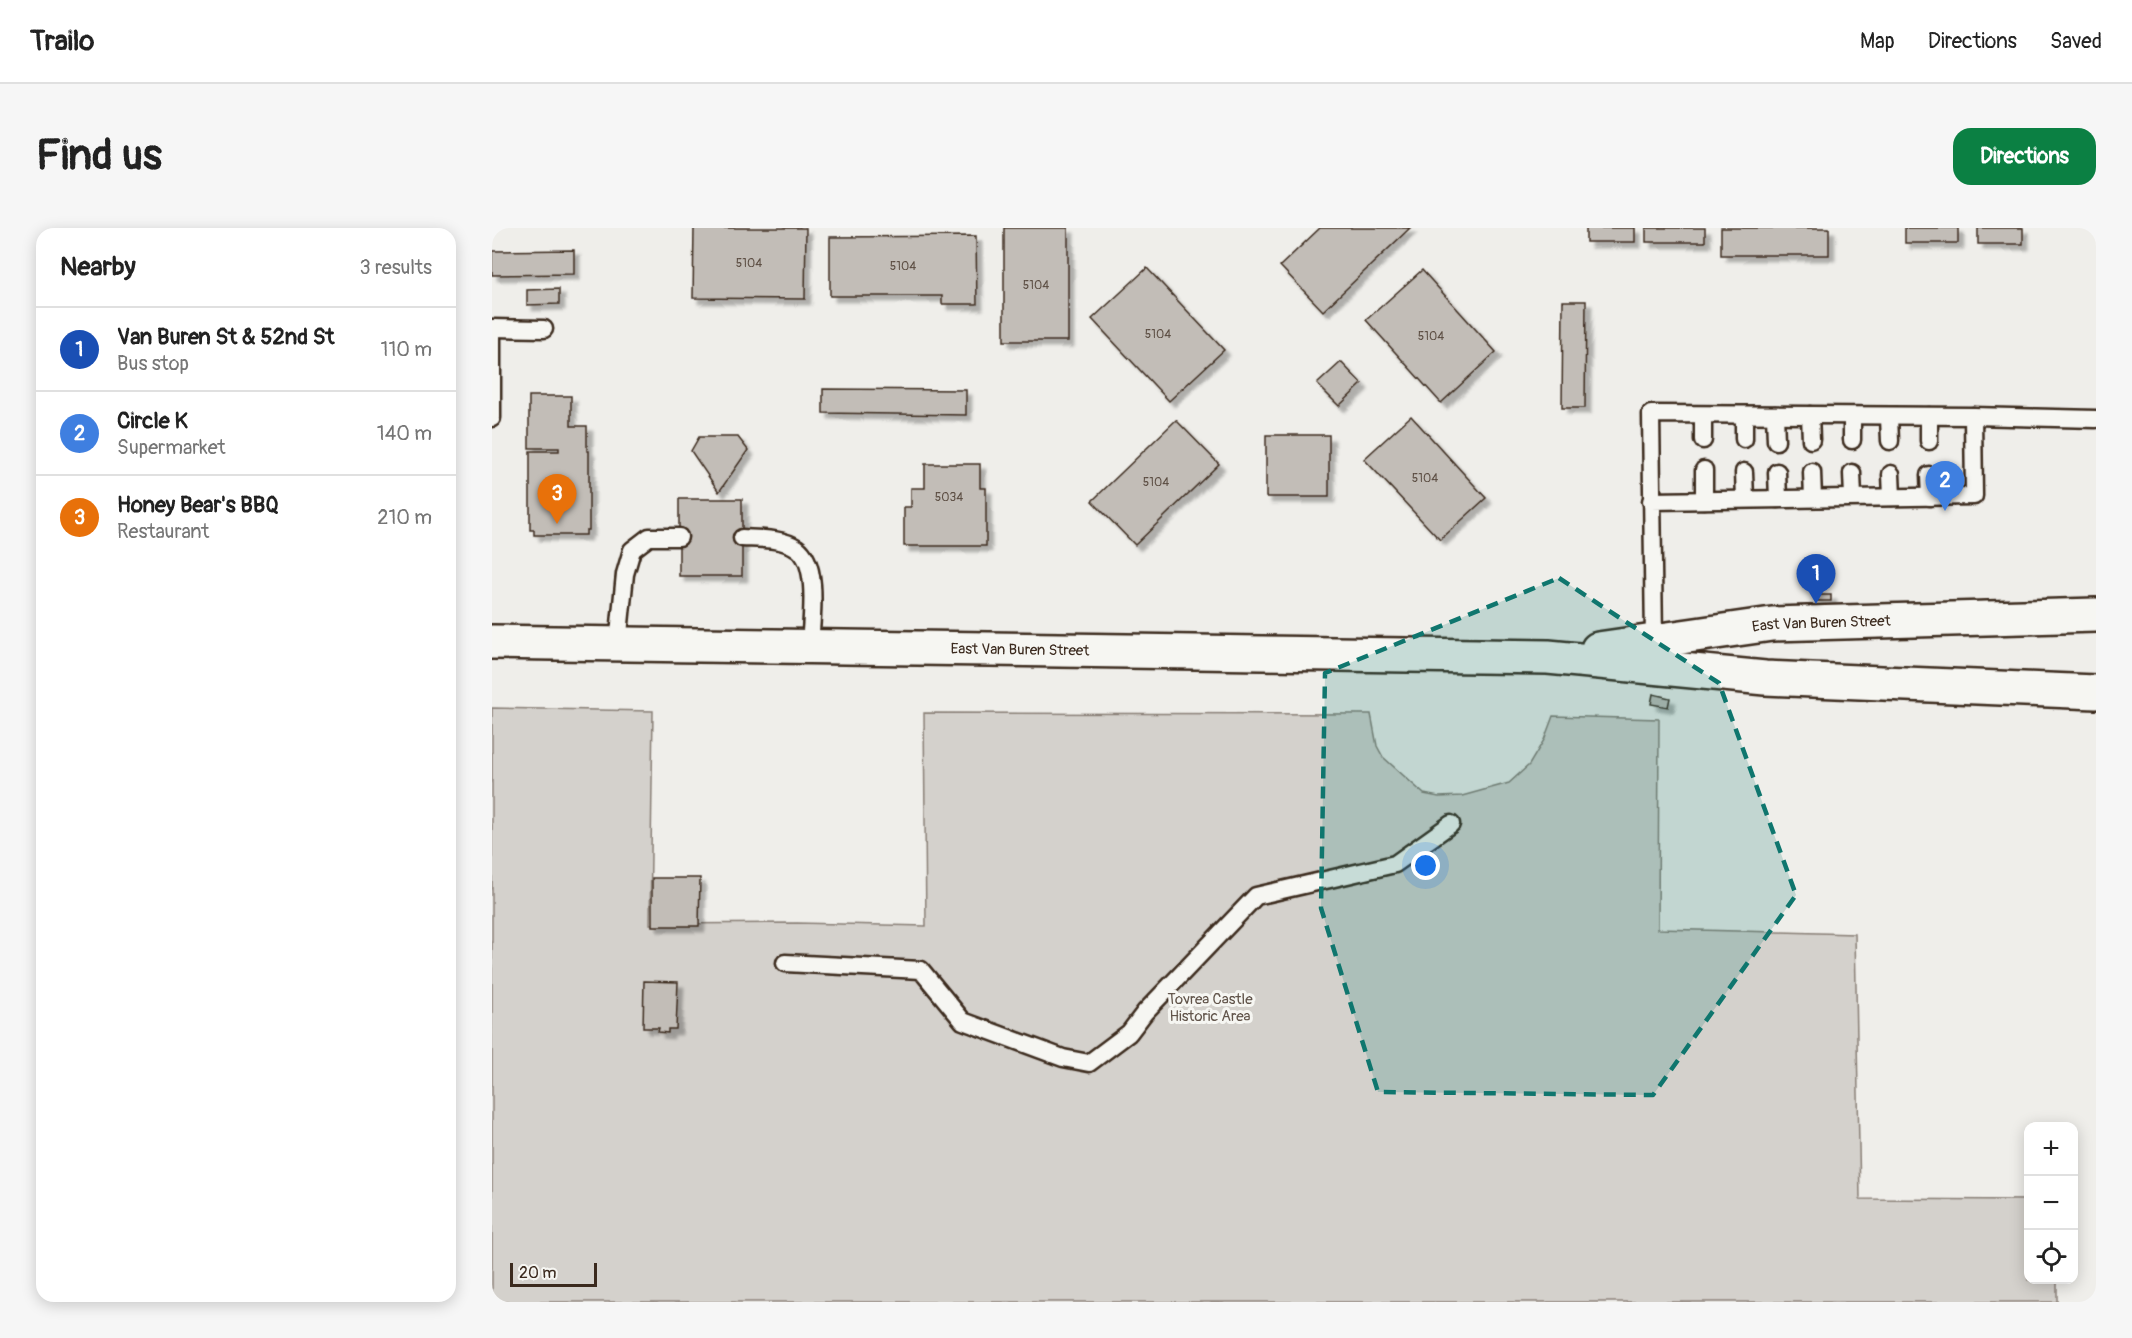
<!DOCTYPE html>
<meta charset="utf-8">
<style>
body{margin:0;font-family:Pangolin,sans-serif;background:#f6f6f6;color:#222}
.controls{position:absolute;right:18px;bottom:18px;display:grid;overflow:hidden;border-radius:12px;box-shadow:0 3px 15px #0003}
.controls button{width:54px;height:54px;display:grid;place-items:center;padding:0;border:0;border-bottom:2px solid #e0e0e0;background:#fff;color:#222;font:30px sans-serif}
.scale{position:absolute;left:18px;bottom:15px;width:87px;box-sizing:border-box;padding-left:6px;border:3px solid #3b2a1e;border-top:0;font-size:16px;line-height:21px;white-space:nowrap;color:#3b2a1e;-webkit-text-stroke:4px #f6f6f2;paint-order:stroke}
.you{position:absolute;left:934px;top:638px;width:21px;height:21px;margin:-15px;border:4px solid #fff;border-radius:50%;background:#1a73e8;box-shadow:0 0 0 9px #1a73e833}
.badge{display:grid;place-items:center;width:39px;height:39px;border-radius:50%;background:#0b8043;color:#fff;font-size:20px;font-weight:700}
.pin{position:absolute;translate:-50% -50px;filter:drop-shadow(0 2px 3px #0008)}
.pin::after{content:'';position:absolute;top:32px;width:21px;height:18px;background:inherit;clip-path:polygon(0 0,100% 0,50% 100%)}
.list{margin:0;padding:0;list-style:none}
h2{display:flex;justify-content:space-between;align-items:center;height:78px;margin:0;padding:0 24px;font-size:26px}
h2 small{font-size:20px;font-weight:400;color:#767676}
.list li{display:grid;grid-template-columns:39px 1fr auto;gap:18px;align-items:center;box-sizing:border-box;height:84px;padding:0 24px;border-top:2px solid #e0e0e0}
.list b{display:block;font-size:22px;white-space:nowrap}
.list p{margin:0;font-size:20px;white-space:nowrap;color:#767676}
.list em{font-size:20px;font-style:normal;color:#767676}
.icon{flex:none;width:33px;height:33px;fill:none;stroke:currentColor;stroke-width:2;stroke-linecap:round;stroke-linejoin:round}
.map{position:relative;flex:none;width:1604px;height:1074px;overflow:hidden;border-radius:18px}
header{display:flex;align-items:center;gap:36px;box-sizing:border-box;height:84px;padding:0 30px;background:#fff;border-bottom:2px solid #e0e0e0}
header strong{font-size:28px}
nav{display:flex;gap:33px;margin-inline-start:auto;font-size:21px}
.intro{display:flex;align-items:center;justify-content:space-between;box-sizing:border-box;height:144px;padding:0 36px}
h1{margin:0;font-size:42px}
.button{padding:15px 27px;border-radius:18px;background:#0b8043;color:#fff;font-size:21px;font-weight:700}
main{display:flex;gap:36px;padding:0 36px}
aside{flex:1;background:#fff;border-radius:18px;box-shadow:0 3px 15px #0003}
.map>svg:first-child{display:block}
.green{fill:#d4d1cc;stroke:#887e75;stroke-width:1.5}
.building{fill:#c2bdb7;stroke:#3b2a1e;stroke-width:1.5;filter:url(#shadow)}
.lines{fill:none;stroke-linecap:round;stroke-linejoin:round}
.service-casing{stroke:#3b2a1e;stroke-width:21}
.primary-casing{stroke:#3b2a1e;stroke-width:38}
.service{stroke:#f6f6f2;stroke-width:16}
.primary{stroke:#f6f6f2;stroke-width:33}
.marked{fill:#0f766e;fill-opacity:0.2;stroke:#0f766e;stroke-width:4.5;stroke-dasharray:12 8;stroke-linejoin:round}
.labels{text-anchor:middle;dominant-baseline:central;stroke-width:6;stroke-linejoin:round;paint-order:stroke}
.number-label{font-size:12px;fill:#5d4f44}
.street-label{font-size:15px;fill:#3b2a1e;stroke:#f6f6f2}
.park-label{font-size:15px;fill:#61544a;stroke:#f6f6f2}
</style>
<header>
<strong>Trailo</strong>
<nav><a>Map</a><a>Directions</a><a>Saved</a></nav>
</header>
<div class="intro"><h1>Find us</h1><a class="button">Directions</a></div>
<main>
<aside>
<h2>Nearby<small>3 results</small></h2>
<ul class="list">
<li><span class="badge" style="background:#1a4fb4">1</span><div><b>Van Buren St &amp; 52nd St</b><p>Bus stop</p></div><em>110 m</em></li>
<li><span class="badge" style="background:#3f7fe0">2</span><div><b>Circle K</b><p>Supermarket</p></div><em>140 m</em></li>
<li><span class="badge" style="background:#e8710a">3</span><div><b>Honey Bear's BBQ</b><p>Restaurant</p></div><em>210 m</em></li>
</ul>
</aside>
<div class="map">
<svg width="1604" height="1074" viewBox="0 0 1604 1074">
<defs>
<filter id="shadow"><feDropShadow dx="5.5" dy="5.5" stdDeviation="1.5" flood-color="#0004"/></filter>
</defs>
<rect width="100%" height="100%" fill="#efeeea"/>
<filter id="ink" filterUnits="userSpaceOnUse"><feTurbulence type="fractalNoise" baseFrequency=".0167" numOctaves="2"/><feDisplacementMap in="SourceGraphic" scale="12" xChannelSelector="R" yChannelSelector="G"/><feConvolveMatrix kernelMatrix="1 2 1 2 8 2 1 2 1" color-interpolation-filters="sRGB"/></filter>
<g filter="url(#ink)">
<path class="green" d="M0,480l161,3 -3,213 147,-1 129,3 -2,-213 447,1 6,32 6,11 41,37 15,3 23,-1 47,-13 20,-18 15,-25 9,-24 106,3 -1,210 197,5 5,265 168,1v80h29v22h-1565z"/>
<g class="building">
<path d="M202,0h112l-1,71 -112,-1z"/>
<rect x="512" y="0" width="64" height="113"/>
<path d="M828,0h90l-87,83 -43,-45z"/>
<rect x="1094" y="0" width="49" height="14"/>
<rect x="1154" y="0" width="59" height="14"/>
<rect x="1229" y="0" width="108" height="27"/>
<rect x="1413" y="0" width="53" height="15"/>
<rect x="1486" y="0" width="45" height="16"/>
<path d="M484,8l1,68h-35v-8h-112v-59z"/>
<path d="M82,22v24l-82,1v-24z"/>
<path d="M655,40l77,82 -55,51 -77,-82z"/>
<path d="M930,42l74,82 -55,51 -75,-83z"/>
<path d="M67,61v15l-32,1v-15z"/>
<path d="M1071,73h23l-1,107h-23z"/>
<path d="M849,134l21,22 -23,22 -22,-22z"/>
<path d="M331,161l143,1v25l-143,-2z"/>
<path d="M37,168h42v30h16v25h2v79h-3v5h-52v-5h-4v-79h29v-3h-30z"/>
<path d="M919,188l75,82 -46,42 -76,-81z"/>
<path d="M684,192l43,44 -84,81 -43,-44z"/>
<rect x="774" y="207" width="63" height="62"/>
<path d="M207,209h39l10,13 -29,42 -28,-41z"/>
<path d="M433,236h55v24h6v58h-82v-39h7v-19h14z"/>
<rect x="187" y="271" width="63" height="77"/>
<path d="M1322,367h17v6h-13z"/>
<path d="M1161,466l17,4 -2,9 -17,-3z"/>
<path d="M160,650h48l-1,48h-47z"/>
<path d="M152,753l34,1 -2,47h-8v4l-10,-1 1,-4h-16z"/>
</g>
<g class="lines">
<defs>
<g id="service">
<path d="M0,100v90"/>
<path d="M1,100l51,1"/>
<path d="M1211,187v25"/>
<path d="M1252,187v24"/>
<path d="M1283,187l1,26"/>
<path d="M1318,187l1,25"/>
<path d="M1360,188v24"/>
<path d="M1437,188v25"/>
<path d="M1481,188l123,3"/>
<path d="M1397,189l1,24"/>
<path d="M1212,242v30"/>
<path d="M1252,244l1,27"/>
<path d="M1285,244l1,27"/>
<path d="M1320,244l1,26"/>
<path d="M1360,245l1,24"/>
<path d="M1399,246l1,23"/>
<path d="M1437,247l1,22"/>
<path d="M1159,273l323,-5 -1,-80 -322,-2 3,227"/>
<path d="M250,310c18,1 40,0 55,10 23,16 14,74 13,99"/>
<path d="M126,416l7,-70 7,-24 17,-13h30"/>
<path d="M293,735l136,7 42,51 100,37 26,5 40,-30 16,-21 111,-116 139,-32 56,-40"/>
</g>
<g id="primary">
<path id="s1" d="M0,414l1056,15 217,21 331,14"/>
<path id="s2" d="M1106,421l174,-25 324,-9"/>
</g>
</defs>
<use href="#service" class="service-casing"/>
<use href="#primary" class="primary-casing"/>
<use href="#service" class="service"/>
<use href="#primary" class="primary"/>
</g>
</g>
<path class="marked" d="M1067,350l160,105 77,212 -143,200 -275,-3 -57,-184 4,-235z"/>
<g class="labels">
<g class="number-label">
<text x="257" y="35">5104</text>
<text x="411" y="38">5104</text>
<text x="544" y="57">5104</text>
<text x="666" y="106">5104</text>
<text x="939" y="108">5104</text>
<text x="933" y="250">5104</text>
<text x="664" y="254">5104</text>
<text x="457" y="269">5034</text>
</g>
<g class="street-label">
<text stroke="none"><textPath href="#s2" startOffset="225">East Van Buren Street</textPath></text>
<text stroke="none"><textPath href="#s1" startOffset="528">East Van Buren Street</textPath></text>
</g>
<g class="park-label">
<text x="718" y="771">Tovrea Castle<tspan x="718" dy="17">Historic Area</tspan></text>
</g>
</g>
</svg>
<div class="controls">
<button>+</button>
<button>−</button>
<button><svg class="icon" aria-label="locate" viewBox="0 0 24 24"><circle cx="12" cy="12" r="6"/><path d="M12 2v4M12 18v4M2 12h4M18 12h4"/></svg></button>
</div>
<div class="scale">20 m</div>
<div class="you"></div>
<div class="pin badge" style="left:1324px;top:376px;background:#1a4fb4">1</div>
<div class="pin badge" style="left:1453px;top:283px;background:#3f7fe0">2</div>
<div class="pin badge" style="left:65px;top:296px;background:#e8710a">3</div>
</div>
</main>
